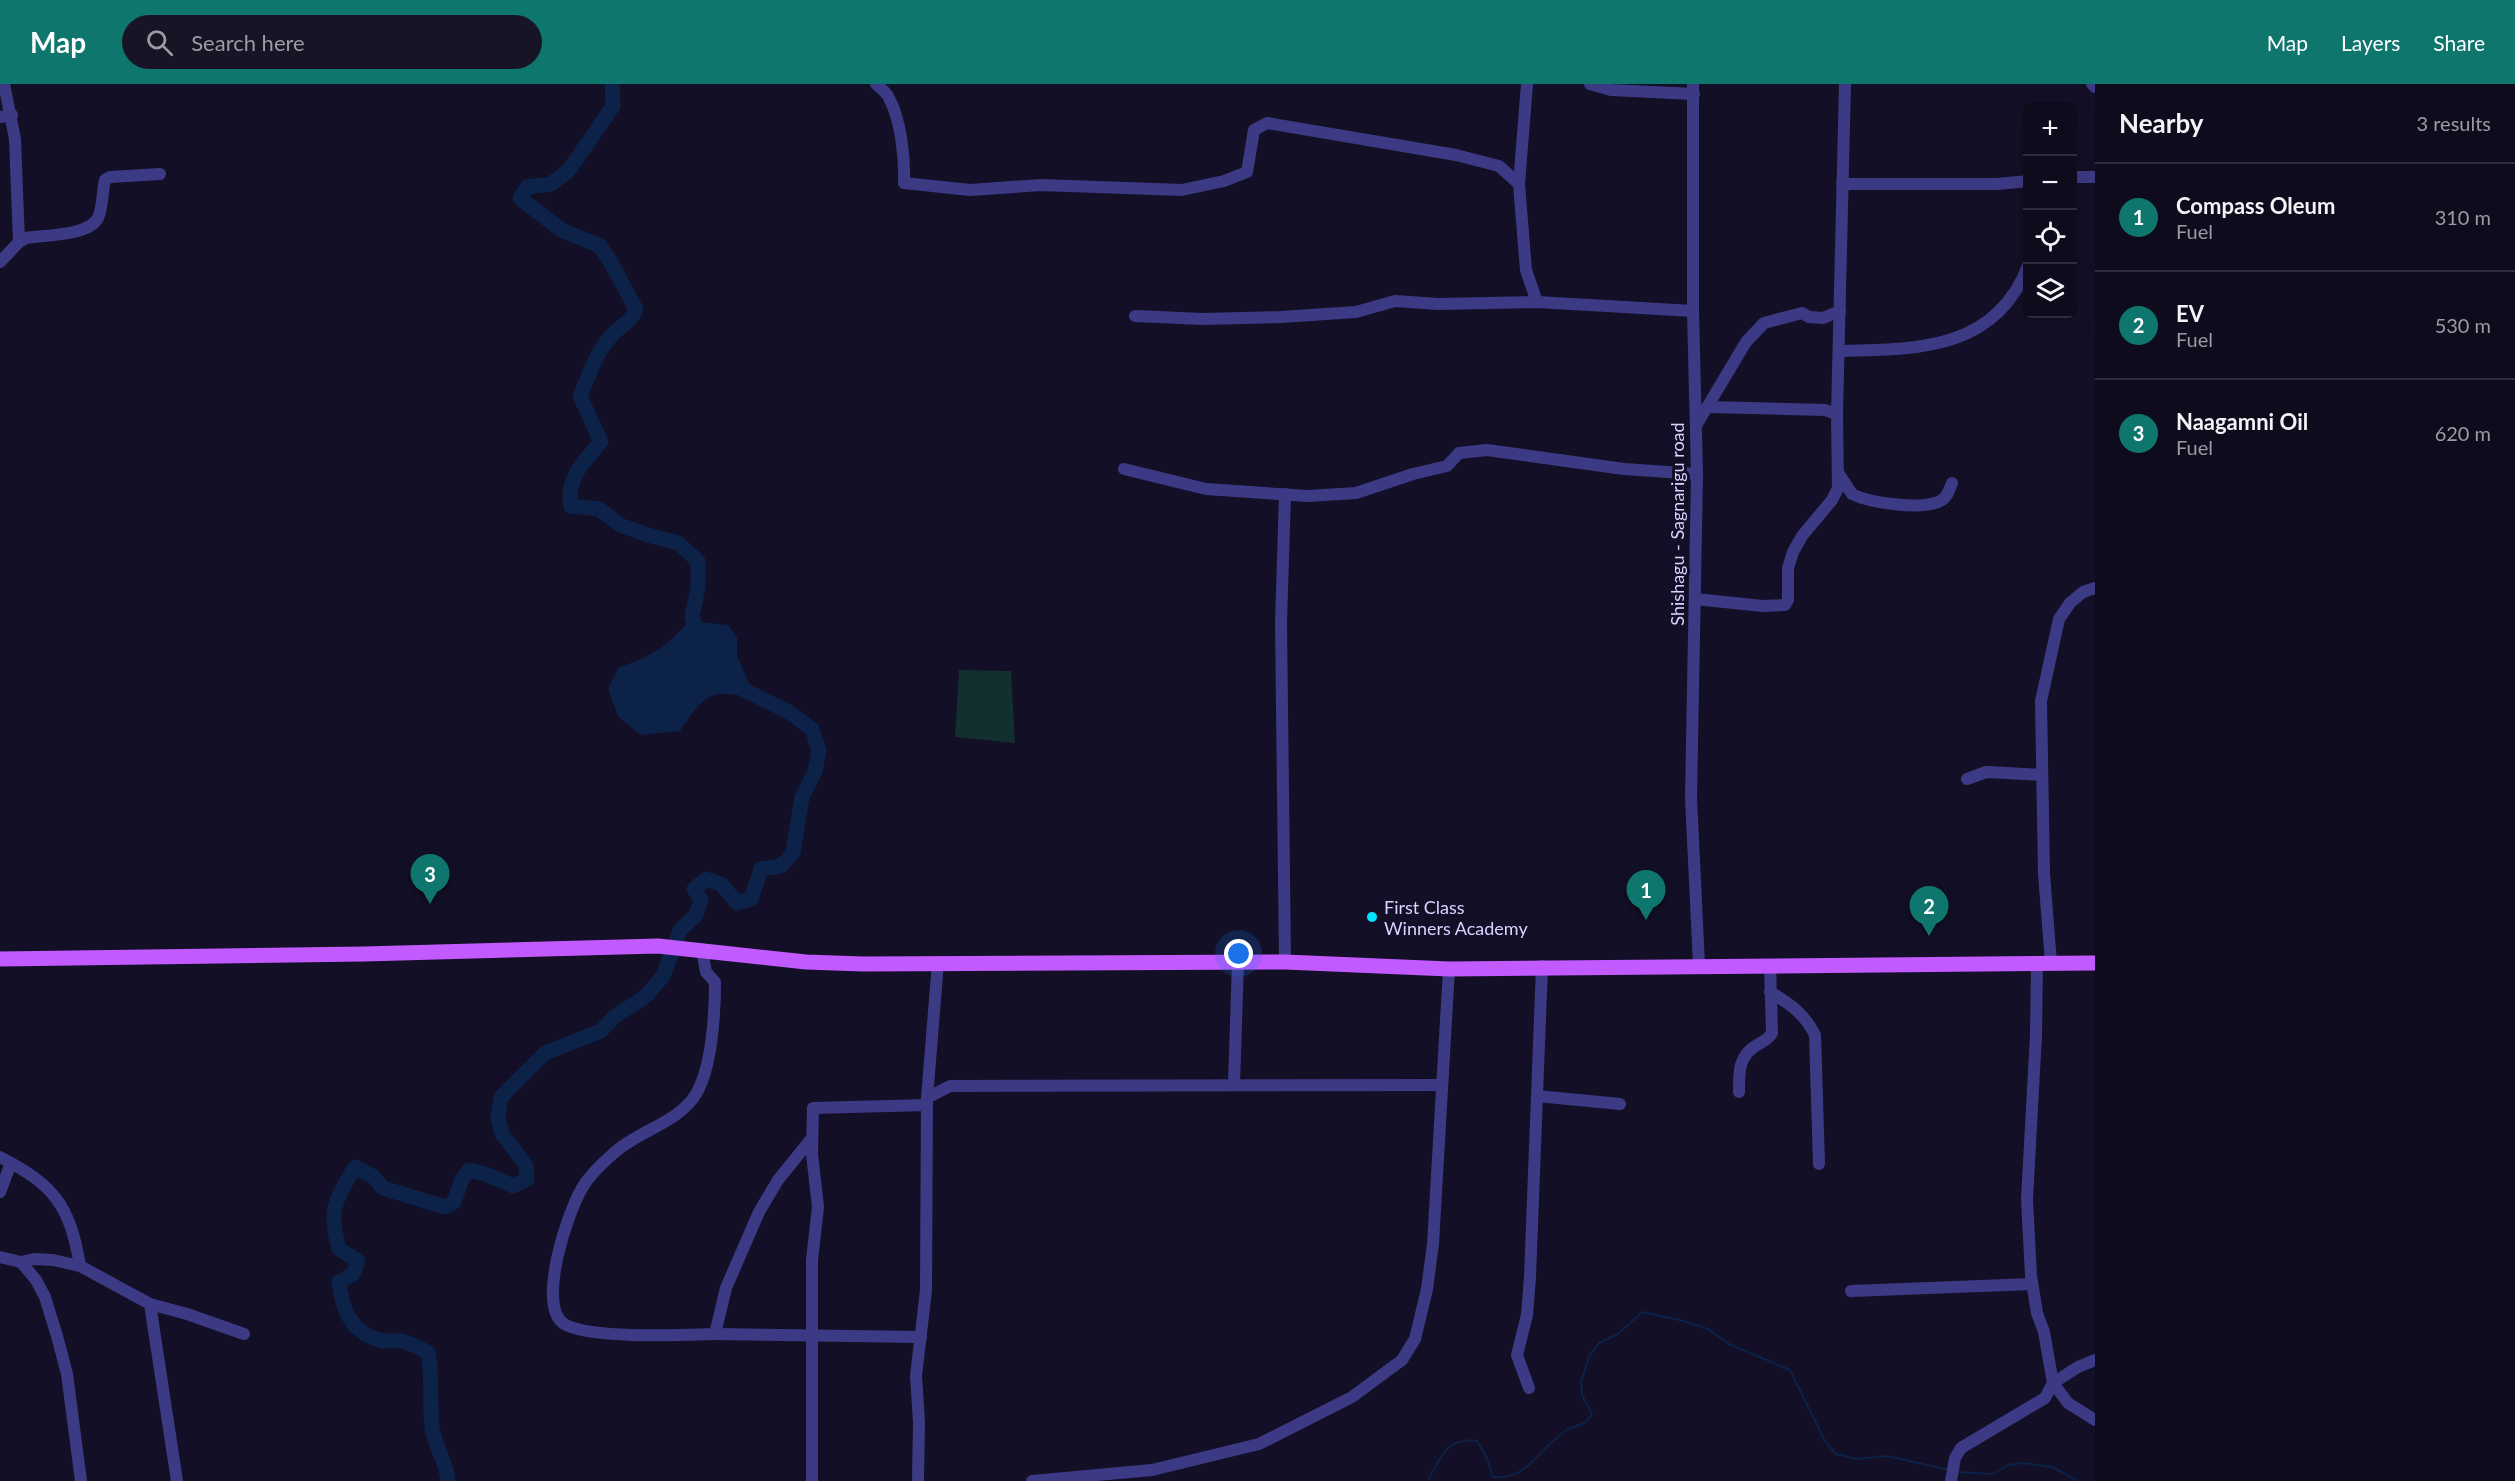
<!DOCTYPE html>
<meta charset="utf-8">
<style>
body{margin:0;font-family:Lato,sans-serif;background:#171425;color:#f1f3f6}
.controls{position:absolute;right:18px;top:18px;display:grid;overflow:hidden;border-radius:9px;box-shadow:0 6px 24px #0002}
.controls button{width:54px;height:54px;display:grid;place-items:center;padding:0;border:0;border-bottom:2px solid #2e2b3b;background:#0e0b1c;color:#f1f3f6;font:30px sans-serif}
.you{position:absolute;left:1239px;top:870px;width:21px;height:21px;margin:-15px;border:4px solid #fff;border-radius:50%;background:#1a73e8;box-shadow:0 0 0 9px #1a73e833}
.badge{display:grid;place-items:center;width:39px;height:39px;border-radius:50%;background:#0f766e;color:#fff;font-size:20px;font-weight:700}
.pin{position:absolute;translate:-50% -50px;filter:drop-shadow(0 2px 3px #0008)}
.pin::after{content:'';position:absolute;top:32px;width:21px;height:18px;background:inherit;clip-path:polygon(0 0,100% 0,50% 100%)}
.list{margin:0;padding:0;list-style:none}
h2{display:flex;justify-content:space-between;align-items:center;height:78px;margin:0;padding:0 24px;font-size:26px}
h2 small{font-size:20px;font-weight:400;color:#9b9ba3}
.list li{display:grid;grid-template-columns:39px 1fr auto;gap:18px;align-items:center;box-sizing:border-box;height:108px;padding:0 24px;border-top:2px solid #2e2b3b}
.list b{display:block;font-size:22px;white-space:nowrap}
.list p{margin:0;font-size:20px;white-space:nowrap;color:#9b9ba3}
.list em{font-size:20px;font-style:normal;color:#9b9ba3}
.icon{flex:none;width:33px;height:33px;fill:none;stroke:currentColor;stroke-width:2;stroke-linecap:round;stroke-linejoin:round}
.map{position:relative;flex:none;width:2095px;height:1397px;overflow:hidden}
header{display:flex;align-items:center;gap:36px;box-sizing:border-box;height:84px;padding:0 30px;background:#0f766e;color:#fff}
header strong{font-size:28px}
nav{display:flex;gap:33px;margin-inline-start:auto;font-size:21px}
.search{width:420px;height:54px;background:#171425;display:flex;align-items:center;gap:15px;box-sizing:border-box;padding:0 21px;border-radius:33px;color:#9b9ba3;font-size:22px}
main{display:flex}
aside{flex:1;background:#0e0b1c}
.map>svg:first-child{display:block}
.green{fill:#12302f}
.water{fill:#0c2248}
.lines{fill:none;stroke-linecap:round;stroke-linejoin:round}
.stream{stroke:#0c2248;stroke-width:2}
.river{stroke:#0c2248;stroke-width:15}
.minor{stroke:#3d3a85;stroke-width:12}
.major{stroke:#c25bff;stroke-width:15}
.poi-dot{fill:#00e5ff;stroke:#130f26;stroke-width:2}
.labels{text-anchor:middle;dominant-baseline:central;stroke-width:6;stroke-linejoin:round;paint-order:stroke}
.street-label{font-size:18px;fill:#d9d4ff;stroke:#130f26}
.poi-label{font-size:18px;fill:#d9d4ff;stroke:#130f26;text-anchor:start}
</style>
<header>
<strong>Map</strong>
<div class="search"><svg class="icon" aria-label="search" viewBox="0 0 24 24"><circle cx="10" cy="10" r="6"/><path d="M15 15l6 6"/></svg>Search here</div>
<nav><a>Map</a><a>Layers</a><a>Share</a></nav>
</header>
<main>
<div class="map">
<svg width="2095" height="1397" viewBox="0 0 2095 1397">
<rect width="100%" height="100%" fill="#130f26"/>
<path class="green" d="M959,586l52,1 4,72 -60,-6z"/>
<path class="water" d="M692,533l8,5 28,3 9,12v19l18,41c-48,-6 -47,-6 -75,34l-40,4 -22,-19 -10,-27 10,-21c35,-13 50,-21 74,-51z"/>
<g class="lines">
<g class="stream">
<path d="M1958,1388l35,2 15,-9 15,-2 29,4 26,14"/>
<path d="M1428,1397c11,-23 21,-45 49,-40l10,17 6,19c34,4 48,-30 72,-46 12,-8 19,-3 27,-17l-10,-19 -1,-13 8,-25 10,-14 19,-9 24,-22 42,9 24,8 21,15 61,26 35,71 11,13 21,5 30,-3 63,14"/>
</g>
<g class="river">
<path d="M612,0l1,22 -44,64 -18,14 -24,3 -7,11 41,32 39,16 10,15 26,48c-5,13 -13,15 -22,24 -17,16 -25,43 -34,63l21,46c-17,20 -35,35 -30,64l28,3 21,16 28,10 30,8 20,18v26l-6,30 6,18"/>
<path d="M448,1397c-1,-19 -14,-36 -16,-54 -3,-25 1,-50 -4,-75 -8,-3 -17,-9 -26,-11 -8,-1 -16,1 -23,-1 -28,-8 -37,-31 -40,-58l14,-8 5,-13 -19,-12c-11,-39 -4,-48 16,-82l19,10 9,11 62,19 9,-5 8,-23 7,-9 16,4 28,12 14,-7 -1,-14 -24,-31 -4,-16 3,-21 44,-44 56,-22 14,-15 30,-19 18,-21 17,-46 16,-15 5,-15 -7,-11 12,-10 15,5 16,19 14,-4 10,-30 20,-3 12,-13 9,-56 13,-26 4,-21 -7,-21 -25,-18 -47,-23"/>
</g>
<g class="minor">
<path d="M4,0l11,55 4,103"/>
<path d="M876,0c5,4 11,9 13,14 12,22 16,61 15,85l66,7 71,-5 141,5 42,-9 23,-9 7,-42 13,-7 189,32 43,11 20,18 7,86 11,32"/>
<path d="M1590,0l21,6 83,4"/>
<path d="M1693,0v227l4,163 -6,324 8,167"/>
<path d="M2092,0l3,3"/>
<path d="M0,33l12,-2"/>
<path d="M2072,93h23"/>
<path d="M1519,100l8,-100"/>
<path d="M1842,100h156l30,-3"/>
<path d="M0,178l19,-20 7,-4c18,-3 63,-2 72,-20 5,-10 4,-26 7,-38l5,-3 50,-3"/>
<path d="M1135,232l68,3 78,-2 75,-5 39,-11 43,3 99,-2 156,9"/>
<path d="M1839,267c78,-2 156,0 189,-85"/>
<path d="M1707,323l118,3 12,4"/>
<path d="M1697,340l49,-82 18,-19 38,-10 7,4 14,1 17,-7"/>
<path d="M1124,385l82,20 102,7 48,-3 57,-19 34,-8 12,-13 28,-3 137,19 73,5"/>
<path d="M1839,390l13,20c18,9 73,17 90,6 6,-4 7,-10 10,-17"/>
<path d="M1285,410l-4,129 4,339"/>
<path d="M1695,515l68,7 22,-1 3,-5v-32l5,-16 9,-16 30,-36 6,-12 -1,-74 8,-330"/>
<path d="M1967,695l19,-7 56,3"/>
<path d="M702,866l4,22 9,10c0,32 -3,85 -19,112 -18,29 -56,36 -81,58 -10,9 -23,20 -31,33 -15,22 -50,124 -18,140 28,14 115,10 149,9l11,-46 33,-76 19,-32 34,-42"/>
<path d="M2037,879l-1,72 -9,164 4,77 6,37 7,19 9,51 15,20 27,17"/>
<path d="M2051,879l-7,-89 -3,-173 18,-82 11,-16 13,-11 12,-4"/>
<path d="M1770,908c20,12 34,21 45,43l4,129"/>
<path d="M1234,1000l4,-122"/>
<path d="M1739,1008c0,-20 -1,-36 18,-47 6,-4 11,-5 15,-12l-2,-68"/>
<path d="M1537,1012l83,8"/>
<path d="M927,1014l23,-12 492,-1"/>
<path d="M0,1073c54,28 70,48 80,109"/>
<path d="M0,1108l11,-29"/>
<path d="M0,1173l21,5 13,-3 19,1 27,6 70,38 37,10 57,20"/>
<path d="M21,1178l15,18 9,17 12,39 10,38 14,107"/>
<path d="M1851,1207l181,-7"/>
<path d="M150,1220l27,177"/>
<path d="M715,1250l206,3"/>
<path d="M1529,1304l-12,-33 10,-40 3,-38 12,-311"/>
<path d="M812,1397v-221l6,-53 -6,-53 1,-46 114,-3"/>
<path d="M918,1397l1,-59 -3,-46 10,-86 1,-192 11,-136"/>
<path d="M1032,1397l120,-11 107,-26 93,-47 50,-37 13,-21 12,-50 6,-45 16,-275"/>
<path d="M1951,1397l4,-23 6,-10 84,-50 8,-15 25,-16 17,-7"/>
</g>
<path class="major" d="M0,875l364,-5 294,-8 148,16 57,2 422,-2 164,7 646,-6"/>
</g>
<circle class="poi-dot" cx="1372" cy="833" r="6"/>
<g class="labels">
<g class="street-label">
<text transform="translate(1677 440) rotate(-90)">Shishagu - Sagnarigu road</text>
</g>
<g class="poi-label">
<text x="1384" y="823">First Class<tspan x="1384" dy="21">Winners Academy</tspan></text>
</g>
</g>
</svg>
<div class="controls">
<button>+</button>
<button>−</button>
<button><svg class="icon" aria-label="locate" viewBox="0 0 24 24"><circle cx="12" cy="12" r="6"/><path d="M12 2v4M12 18v4M2 12h4M18 12h4"/></svg></button>
<button><svg class="icon" aria-label="layers" viewBox="0 0 24 24"><path d="M12 4l9 5-9 5-9-5zM3 14l9 5 9-5"/></svg></button>
</div>
<div class="you"></div>
<div class="pin badge" style="left:1646px;top:836px">1</div>
<div class="pin badge" style="left:1929px;top:852px">2</div>
<div class="pin badge" style="left:430px;top:820px">3</div>
</div>
<aside>
<h2>Nearby<small>3 results</small></h2>
<ul class="list">
<li><span class="badge">1</span><div><b>Compass Oleum</b><p>Fuel</p></div><em>310 m</em></li>
<li><span class="badge">2</span><div><b>EV</b><p>Fuel</p></div><em>530 m</em></li>
<li><span class="badge">3</span><div><b>Naagamni Oil</b><p>Fuel</p></div><em>620 m</em></li>
</ul>
</aside>
</main>
